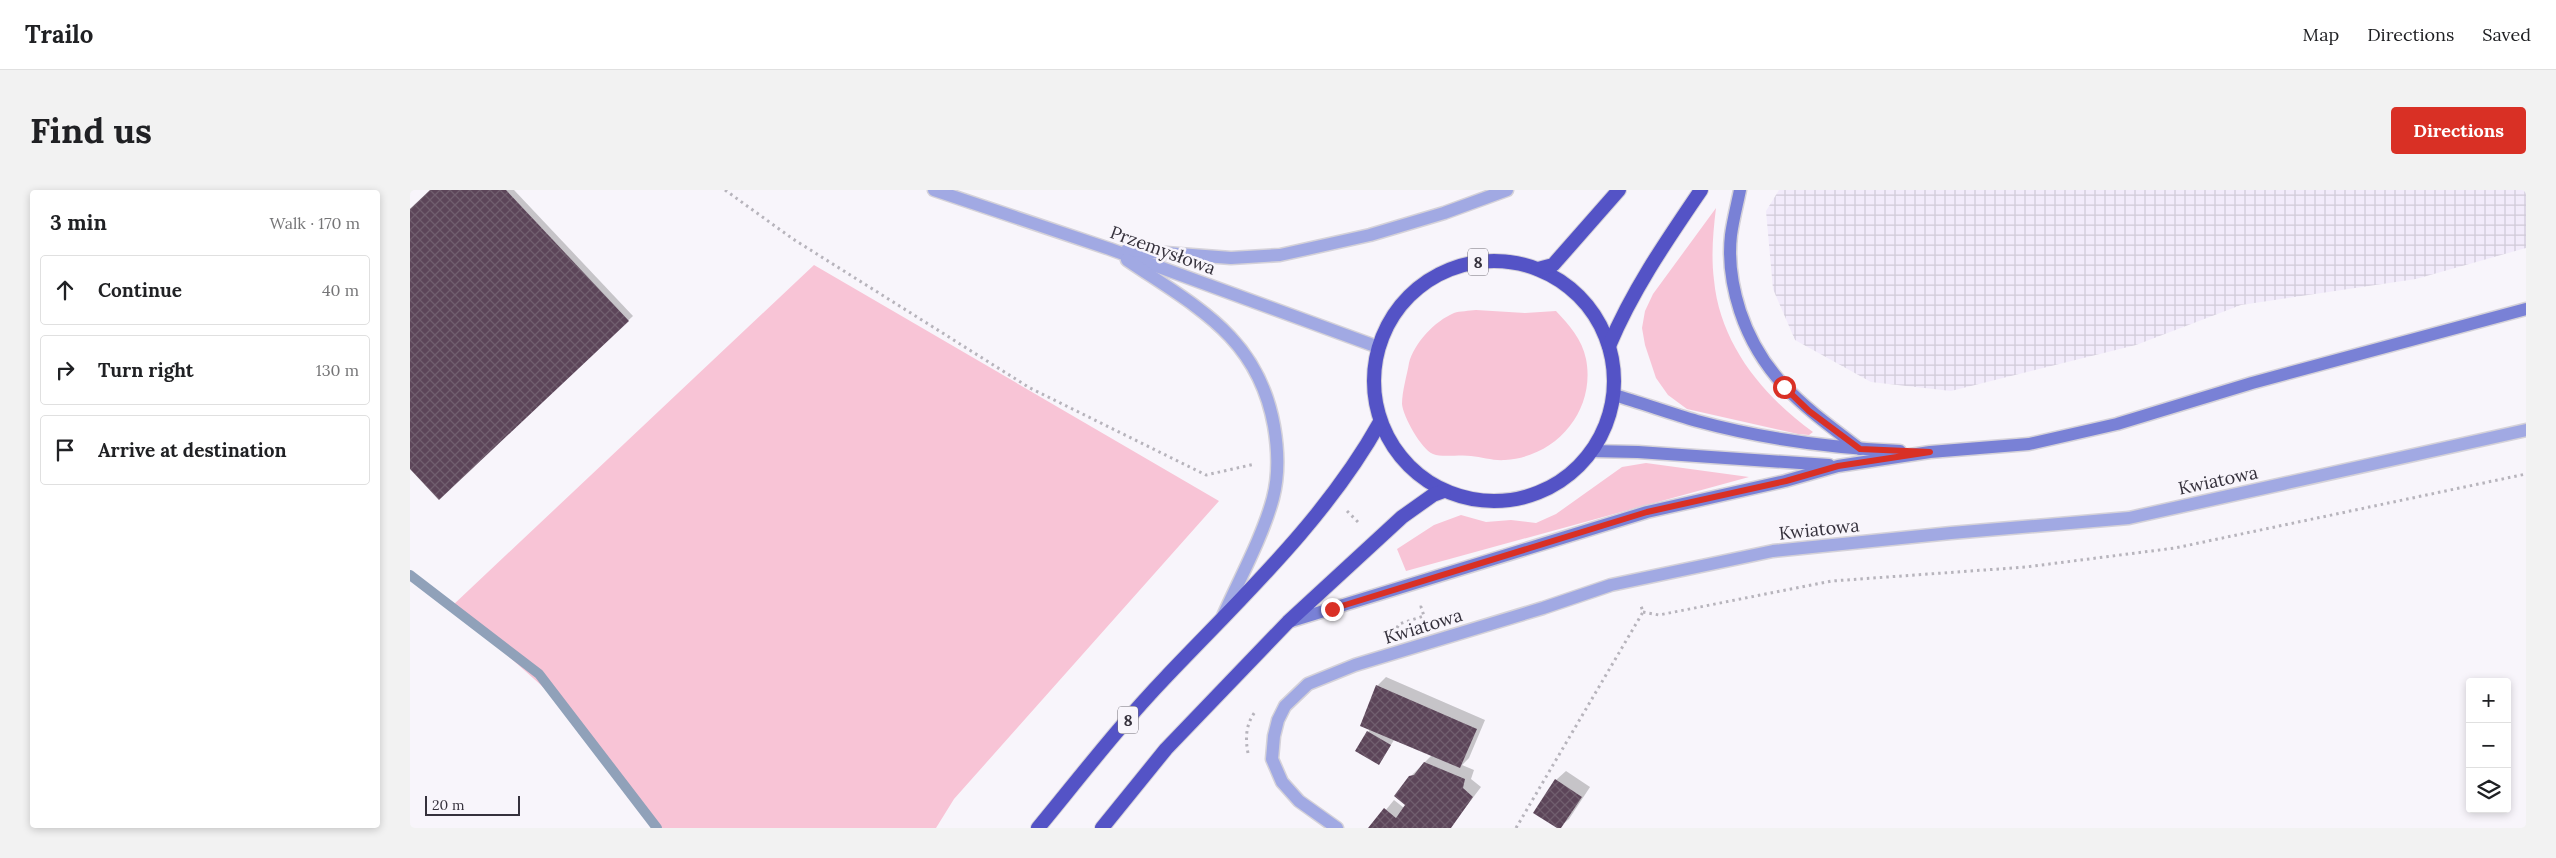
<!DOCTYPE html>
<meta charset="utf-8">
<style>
body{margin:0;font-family:Lora,serif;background:#f2f2f2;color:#202124}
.controls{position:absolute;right:15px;bottom:15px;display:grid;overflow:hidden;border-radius:5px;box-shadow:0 2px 8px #0003}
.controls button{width:45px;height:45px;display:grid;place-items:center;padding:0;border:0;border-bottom:1px solid #e0e0e0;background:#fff;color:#202124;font:25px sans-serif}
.scale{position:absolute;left:15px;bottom:12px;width:95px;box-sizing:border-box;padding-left:5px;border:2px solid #35313c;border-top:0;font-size:14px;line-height:18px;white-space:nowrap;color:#35313c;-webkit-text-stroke:4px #f8f5fb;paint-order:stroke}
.stop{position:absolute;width:15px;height:15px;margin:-11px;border:4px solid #d93025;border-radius:50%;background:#fff}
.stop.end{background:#d93025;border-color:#fff;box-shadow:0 1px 5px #0008}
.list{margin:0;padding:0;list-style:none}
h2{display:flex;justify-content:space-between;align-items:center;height:65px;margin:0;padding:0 20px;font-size:21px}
h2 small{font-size:16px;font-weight:400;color:#757577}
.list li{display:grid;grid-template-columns:32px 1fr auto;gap:15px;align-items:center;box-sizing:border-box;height:70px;margin:0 10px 10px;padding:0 10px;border:1px solid #e0e0e0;border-radius:5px}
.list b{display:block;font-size:19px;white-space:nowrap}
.list em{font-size:16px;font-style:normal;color:#757577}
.icon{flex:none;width:28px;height:28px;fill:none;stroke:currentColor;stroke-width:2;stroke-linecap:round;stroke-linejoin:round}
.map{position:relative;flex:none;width:2116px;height:638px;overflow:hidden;border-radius:5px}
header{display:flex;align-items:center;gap:30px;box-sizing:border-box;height:70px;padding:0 25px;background:#fff;border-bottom:1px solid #e0e0e0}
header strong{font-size:24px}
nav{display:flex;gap:28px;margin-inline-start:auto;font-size:18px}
.intro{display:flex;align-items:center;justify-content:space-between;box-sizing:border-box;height:120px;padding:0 30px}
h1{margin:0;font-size:35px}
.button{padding:12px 22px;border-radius:5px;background:#d93025;color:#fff;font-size:18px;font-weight:700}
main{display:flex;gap:30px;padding:0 30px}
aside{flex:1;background:#fff;border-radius:5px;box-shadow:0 2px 8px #0003}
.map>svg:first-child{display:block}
.industrial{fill:url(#industrial-grid)}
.grass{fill:#f8c4d6}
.shadow{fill:#0003}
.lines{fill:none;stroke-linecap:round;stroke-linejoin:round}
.stream{stroke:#90a1b9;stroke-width:10}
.building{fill:url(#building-cross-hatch)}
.minor-casing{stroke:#d5d2d9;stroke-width:15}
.tertiary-casing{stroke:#d5d2d9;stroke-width:15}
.secondary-casing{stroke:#d5d2d9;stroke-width:15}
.trunk-casing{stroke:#d5d2d9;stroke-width:16}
.path{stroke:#b7b4bc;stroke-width:3;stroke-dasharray:2.5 4;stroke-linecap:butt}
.minor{stroke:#a1a9e3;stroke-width:12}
.tertiary{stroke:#a1a9e3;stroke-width:12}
.secondary{stroke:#7981d6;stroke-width:12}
.trunk{stroke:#5453c6;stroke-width:14}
.route{stroke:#d93025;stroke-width:6}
.labels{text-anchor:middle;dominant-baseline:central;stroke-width:5;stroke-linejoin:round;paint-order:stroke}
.shield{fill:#f8f5fb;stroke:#706c75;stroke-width:1}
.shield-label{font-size:16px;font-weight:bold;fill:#35313c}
.street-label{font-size:18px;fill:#35313c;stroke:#f8f5fb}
</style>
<header>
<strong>Trailo</strong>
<nav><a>Map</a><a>Directions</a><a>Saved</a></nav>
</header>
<div class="intro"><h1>Find us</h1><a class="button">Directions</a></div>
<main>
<aside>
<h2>3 min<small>Walk · 170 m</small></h2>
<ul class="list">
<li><svg class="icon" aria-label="ahead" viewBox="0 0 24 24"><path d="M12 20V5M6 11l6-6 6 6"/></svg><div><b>Continue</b></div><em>40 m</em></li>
<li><svg class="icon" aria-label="right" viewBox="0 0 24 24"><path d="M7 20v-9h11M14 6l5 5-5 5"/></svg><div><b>Turn right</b></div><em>130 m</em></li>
<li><svg class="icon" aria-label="arrive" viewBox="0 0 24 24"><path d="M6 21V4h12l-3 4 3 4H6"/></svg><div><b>Arrive at destination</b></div></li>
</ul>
</aside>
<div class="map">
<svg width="2116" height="638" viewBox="0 0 2116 638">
<defs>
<pattern id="industrial-grid" width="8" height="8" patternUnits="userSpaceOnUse" patternTransform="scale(1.25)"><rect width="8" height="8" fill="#f2ebfb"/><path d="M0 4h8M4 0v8" fill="none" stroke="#d0cad8"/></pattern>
<pattern id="building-cross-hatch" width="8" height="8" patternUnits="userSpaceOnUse" patternTransform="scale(1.25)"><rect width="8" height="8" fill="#5c4559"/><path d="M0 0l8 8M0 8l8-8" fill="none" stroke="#705e6e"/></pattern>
</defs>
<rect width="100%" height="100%" fill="#f8f5fb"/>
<path class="industrial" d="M1369,0h747v58l-110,31 -175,26 -105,40 -185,46 -80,-9 -76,-42 -22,-51 -7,-78z"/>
<g class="grass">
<path d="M1306,18c-3,24 -5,49 -2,72 6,64 49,116 99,152l-4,3 -11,-1 -111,-25 -19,-14 -12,-17 -11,-33 -3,-17 3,-17 8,-17z"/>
<path d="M404,75l405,236 -265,298 -18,29h-279l-96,-125 -109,-97z"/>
<path d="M1066,120l49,3 31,-2c13,14 26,28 30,48 10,51 -29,98 -81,101 -11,1 -23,-3 -34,-4 -11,-2 -28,2 -38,-2 -12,-5 -30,-38 -31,-50 0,-13 5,-29 7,-41 5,-20 26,-42 45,-50 6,-2 15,-2 22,-3z"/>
<path d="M1236,273l103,14 -343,94 -9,-22 37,-24 27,-10 25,7 25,-2 25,3 20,-9 66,-47z"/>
</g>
<g class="shadow">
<path d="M21,0h83l119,126 -194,182 -29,-31v-257z"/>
<path d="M976,487l99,43 -16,38 -7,7 12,5 -3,9 10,8 -31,41h-79l23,-28 10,8 3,-3 3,-28 22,-22 -38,-15 -15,24 -11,-32 2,-3 7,-43z"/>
<path d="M1156,581l24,16 -21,32 -10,9 -24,-16 21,-32z"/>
</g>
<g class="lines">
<path class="stream" d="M0,385l129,99 118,154"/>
</g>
<g class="building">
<path d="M20,0h76l123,131 -190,179 -29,-31v-260z"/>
<path d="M966,495l101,44 -17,39 -100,-42z"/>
<path d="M957,541l24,14 -12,20 -24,-14z"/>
<path d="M1014,572l41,17 -2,9 10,9 -22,31h-83l16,-20 12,10 9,-13 -11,-9 15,-20 5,-1z"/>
<path d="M1145,589l27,18 -21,31h-4l-24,-15z"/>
</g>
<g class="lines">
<defs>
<path id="minor" d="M927,638l-38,-27 -17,-19 -10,-23 2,-23 4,-16 7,-14 23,-22 47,-19 188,-57 68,-23 162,-34 178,-18 178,-15 397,-88"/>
<g id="tertiary">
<path d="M524,0l176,59 268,98"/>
<path d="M717,60l104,8 49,-3 90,-20 74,-22 63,-23"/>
<path d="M717,70c69,47 131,76 147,166 4,23 5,49 -1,72 -10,38 -34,82 -50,118"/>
</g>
<g id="secondary">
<path d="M1330,0c-3,15 -7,30 -9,45 -3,26 1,51 9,76 22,67 66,97 120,138"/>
<path d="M1204,205c28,8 55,18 83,26 66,18 135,27 203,30"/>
<path d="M1182,261l46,1 191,13"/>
<path d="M878,432l359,-110 138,-31 53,-15 92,-14 99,-8 88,-20 135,-41 274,-74"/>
</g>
<g id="trunk">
<circle cx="1084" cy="191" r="120"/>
<path d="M1128,79l15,-4 66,-75"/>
<path d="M1199,156c24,-57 58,-106 92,-156"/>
<path d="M628,638c42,-51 82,-103 128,-151 76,-80 160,-158 214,-255"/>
<path d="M692,638l64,-79 122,-127 114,-105 31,-22 11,-4"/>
</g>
</defs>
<use href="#minor" class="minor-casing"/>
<use href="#tertiary" class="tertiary-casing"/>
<use href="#secondary" class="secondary-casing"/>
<use href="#trunk" class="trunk-casing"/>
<g class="path">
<path d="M315,0l68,49 237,149 176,87 49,-11"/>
<path d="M937,321l13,13"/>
<path d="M1233,422l16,3 173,-34 194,-14 149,-19 351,-74"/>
<path d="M987,438l2,-4 25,-8 -3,-9 -4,1"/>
<path d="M838,563c-3,-15 -2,-29 7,-41"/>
<path d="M1106,638l127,-216 -3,-9"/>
</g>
<use href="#minor" class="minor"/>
<use href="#tertiary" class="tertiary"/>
<use href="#secondary" class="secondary"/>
<use href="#trunk" class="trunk"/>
</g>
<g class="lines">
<path class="route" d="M922,419l315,-97 139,-31 52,-15 92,-14 -70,-3 -51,-38 -25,-24"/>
</g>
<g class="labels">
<g class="shield">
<rect x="1058" y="58.5" width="20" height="27" rx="4"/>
<rect x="708" y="516.5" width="20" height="27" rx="4"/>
</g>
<g class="shield-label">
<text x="1068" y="72">8</text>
<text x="718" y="530">8</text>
</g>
<g class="street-label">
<text transform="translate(753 60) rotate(20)">Przemysłowa</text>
<text transform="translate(1808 290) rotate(-12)">Kwiatowa</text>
<text transform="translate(1409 339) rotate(-6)">Kwiatowa</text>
<text transform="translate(1013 436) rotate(-17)">Kwiatowa</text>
</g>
</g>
</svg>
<div class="controls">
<button>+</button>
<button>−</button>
<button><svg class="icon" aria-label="layers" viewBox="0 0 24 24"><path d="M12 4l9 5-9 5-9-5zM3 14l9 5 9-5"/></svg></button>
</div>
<div class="scale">20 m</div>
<div class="stop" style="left:1374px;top:197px"></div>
<div class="stop end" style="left:922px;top:419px"></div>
</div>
</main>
